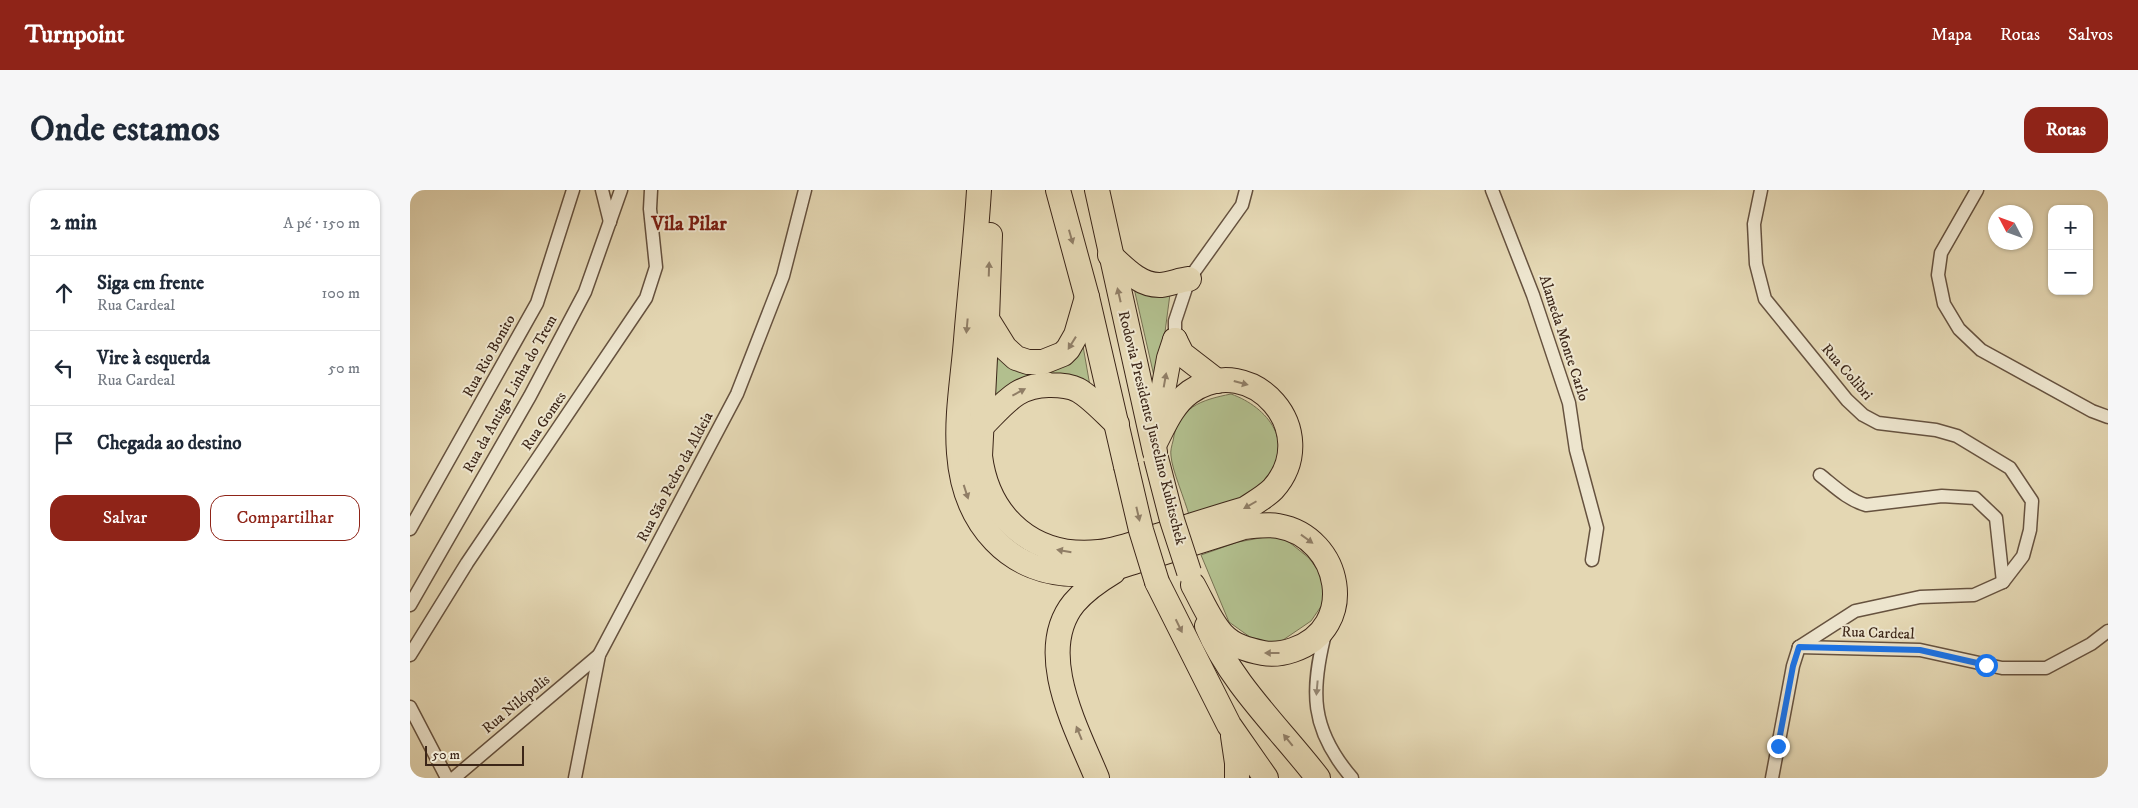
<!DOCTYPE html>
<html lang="pt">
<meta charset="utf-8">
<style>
body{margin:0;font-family:"IM FELL DW Pica",serif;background:#f6f6f7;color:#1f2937}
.controls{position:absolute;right:15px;top:15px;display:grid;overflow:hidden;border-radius:10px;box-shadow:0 1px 4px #0004}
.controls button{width:45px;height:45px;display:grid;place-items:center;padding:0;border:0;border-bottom:1px solid #e0e1e3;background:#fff;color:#1f2937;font:25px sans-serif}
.compass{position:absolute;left:1578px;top:15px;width:45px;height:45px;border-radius:50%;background:#fff;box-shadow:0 1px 4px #0004;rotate:311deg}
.scale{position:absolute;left:15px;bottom:12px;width:99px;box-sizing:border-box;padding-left:5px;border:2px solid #3c2618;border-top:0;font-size:14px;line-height:18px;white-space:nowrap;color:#3c2618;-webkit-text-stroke:4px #ede5ce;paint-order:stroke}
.stop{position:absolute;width:15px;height:15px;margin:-11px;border:4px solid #1a73e8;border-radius:50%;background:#fff}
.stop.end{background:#1a73e8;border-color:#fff;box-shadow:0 1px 5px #0008}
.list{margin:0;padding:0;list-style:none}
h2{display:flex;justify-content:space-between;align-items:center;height:65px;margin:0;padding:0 20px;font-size:21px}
h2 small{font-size:16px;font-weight:400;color:#747a83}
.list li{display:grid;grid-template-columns:32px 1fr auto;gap:15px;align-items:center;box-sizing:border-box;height:75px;padding:0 20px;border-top:1px solid #e0e1e3}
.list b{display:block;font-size:19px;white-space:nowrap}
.list p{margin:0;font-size:16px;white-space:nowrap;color:#747a83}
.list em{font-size:16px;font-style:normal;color:#747a83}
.actions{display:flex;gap:10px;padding:15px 20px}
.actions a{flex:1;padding:11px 0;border:1px solid #8f2418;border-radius:15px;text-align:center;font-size:18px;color:#8f2418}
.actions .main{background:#8f2418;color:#fff}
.icon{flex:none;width:28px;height:28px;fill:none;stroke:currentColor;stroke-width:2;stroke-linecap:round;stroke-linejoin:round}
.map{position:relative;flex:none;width:1698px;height:588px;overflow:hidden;border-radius:15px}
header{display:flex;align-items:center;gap:30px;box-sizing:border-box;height:70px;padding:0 25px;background:#8f2418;color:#fff}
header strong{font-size:24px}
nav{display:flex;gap:28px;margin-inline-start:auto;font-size:18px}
.intro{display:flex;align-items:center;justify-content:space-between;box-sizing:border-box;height:120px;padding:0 30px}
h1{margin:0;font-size:35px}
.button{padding:12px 22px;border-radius:15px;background:#8f2418;color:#fff;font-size:18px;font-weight:700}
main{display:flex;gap:30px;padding:0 30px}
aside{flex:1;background:#fff;border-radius:15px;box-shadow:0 1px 4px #0004}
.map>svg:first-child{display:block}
.green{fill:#b2bf8e;stroke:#777253}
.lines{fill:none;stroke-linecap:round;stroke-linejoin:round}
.street-casing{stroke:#66523f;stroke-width:15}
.highway-casing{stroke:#3c2618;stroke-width:26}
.street{stroke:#ede5ce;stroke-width:12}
.highway{stroke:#e4d7b3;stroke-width:24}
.highway-bridge-casing{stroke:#3c2618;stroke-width:26;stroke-linecap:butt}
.highway-bridge{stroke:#e4d7b3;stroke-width:24}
.oneway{fill:#907e66}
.oneway2{fill:#948673}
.route{stroke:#1a73e8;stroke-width:6}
.labels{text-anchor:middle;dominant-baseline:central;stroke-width:4;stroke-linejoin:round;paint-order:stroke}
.street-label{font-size:15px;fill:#3c2618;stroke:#ede5ce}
.district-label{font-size:20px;font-weight:bold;fill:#7a1f14;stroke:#ede5ce}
</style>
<header>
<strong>Turnpoint</strong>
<nav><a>Mapa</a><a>Rotas</a><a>Salvos</a></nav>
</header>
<div class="intro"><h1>Onde estamos</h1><a class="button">Rotas</a></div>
<main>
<aside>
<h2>2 min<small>A pé · 150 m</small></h2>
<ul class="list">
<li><svg class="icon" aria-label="ahead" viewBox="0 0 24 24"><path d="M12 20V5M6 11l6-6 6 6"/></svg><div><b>Siga em frente</b><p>Rua Cardeal</p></div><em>100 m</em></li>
<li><svg class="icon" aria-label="left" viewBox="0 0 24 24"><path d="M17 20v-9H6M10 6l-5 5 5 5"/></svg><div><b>Vire à esquerda</b><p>Rua Cardeal</p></div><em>50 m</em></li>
<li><svg class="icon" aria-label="arrive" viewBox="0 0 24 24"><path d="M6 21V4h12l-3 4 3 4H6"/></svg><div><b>Chegada ao destino</b></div></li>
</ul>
<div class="actions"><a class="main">Salvar</a><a>Compartilhar</a></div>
</aside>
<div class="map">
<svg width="1698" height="588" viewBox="0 0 1698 588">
<rect width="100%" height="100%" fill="#e4d7b3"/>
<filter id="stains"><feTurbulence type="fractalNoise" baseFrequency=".004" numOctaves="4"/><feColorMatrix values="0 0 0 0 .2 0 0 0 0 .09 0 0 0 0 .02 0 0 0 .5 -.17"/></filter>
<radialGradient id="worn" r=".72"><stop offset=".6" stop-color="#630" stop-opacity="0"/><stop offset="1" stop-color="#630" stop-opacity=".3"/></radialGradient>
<g class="green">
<path d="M724,98l36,6 -12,91h-2z"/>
<path d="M586,156l16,17 71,-17 7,40 -98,15z"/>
<path d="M821,204c37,13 66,50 34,85 -5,5 -10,13 -17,16 -17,9 -40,14 -59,20 -4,-15 -17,-45 -18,-59 -1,-5 1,-11 2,-15 5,-34 28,-41 58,-47z"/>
<path d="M861,346l13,2 25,20 12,16 3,16 -2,15 -11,16 -28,19 -15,2 -18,-5 -21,-15 -28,-67 37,-13z"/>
</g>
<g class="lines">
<defs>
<g id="street">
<path d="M192,0l8,32"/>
<path d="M1082,0l41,105 36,108 7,47 21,78 -5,32"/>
<path d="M1351,0l-7,34 2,40 9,35 82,101 16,15 15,8 58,7 21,6 53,32 22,33 -2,29 -7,26 -20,26 -29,13 -54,2 -65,14 -56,36"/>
<path d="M1567,0l-36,63 -3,22 6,29 15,25 22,21 111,61 16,6"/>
<path d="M765,150v-19l14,-42 53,-74 4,-15"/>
<path d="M1410,285c14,11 28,25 46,30l76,-9 33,2 21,20 7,64"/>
<path d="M0,339l127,-226 36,-113"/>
<path d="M0,415l120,-209 55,-104 36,-102"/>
<path d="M916,440c-16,61 -16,99 26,148"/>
<path d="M1389,457l121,3 82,18h44l45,-24 17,-13"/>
<path d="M0,465l57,-92 179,-265 10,-31 -6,-58 1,-19"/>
<path d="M0,517l37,71"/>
<path d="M44,588l145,-123"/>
<path d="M165,588l24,-123 138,-261 46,-118 22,-86"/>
<path d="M1362,588l21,-112 6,-19"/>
</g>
<g id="highway">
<path d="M569,0c-3,50 -9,100 -13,150 -3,38 -10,76 -7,113 5,70 50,123 122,121 21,0 42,-9 62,-15 34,-11 67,-21 101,-32 11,-1 23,-3 34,-1 64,11 81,102 15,124 -9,3 -20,5 -30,3 -15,-3 -30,-7 -41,-19 -12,-13 -20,-33 -29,-49"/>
<path d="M648,0l29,107 39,169"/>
<path d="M687,0l58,262"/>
<path d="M580,45l-3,84 18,29 11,10 12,4h15l20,-8 5,-5 8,-14 11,-38"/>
<path d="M700,65c14,13 30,31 51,30 9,-1 19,-5 28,-6"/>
<path d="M577,129l-7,137c8,63 55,103 119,96 18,-2 37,-9 55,-15 30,-9 60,-19 91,-28 9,-6 20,-12 28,-20 51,-57 -21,-140 -83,-97 -18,13 -26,34 -36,53"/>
<path d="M765,150l7,14 35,27"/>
<path d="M573,235c22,-22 35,-41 68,-40 9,0 19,1 27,5 14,8 27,23 39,34"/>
<path d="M746,239l13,-71 6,-18"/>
<path d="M747,392l72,143 37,53"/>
<path d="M797,436c23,56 74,104 111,152"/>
<path d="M823,546l4,27v15"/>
<path d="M687,588c-20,-49 -63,-126 -23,-175 11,-13 24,-22 39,-31"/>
</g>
</defs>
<use href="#street" class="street-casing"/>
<use href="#highway" class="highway-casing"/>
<use href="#street" class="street"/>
<use href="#highway" class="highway"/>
<defs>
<g id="highway-bridge">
<path d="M746,268l16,62 17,52"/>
<path d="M716,276l15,64 16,52"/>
</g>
</defs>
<use href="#highway-bridge" class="highway-bridge-casing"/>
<use href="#highway-bridge" class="highway-bridge"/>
</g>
<defs><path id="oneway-solid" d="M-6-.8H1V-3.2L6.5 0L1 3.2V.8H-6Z" transform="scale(1.25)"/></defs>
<g class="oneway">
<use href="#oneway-solid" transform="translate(661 47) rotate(74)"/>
<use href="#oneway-solid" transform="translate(579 79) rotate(-88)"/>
<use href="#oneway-solid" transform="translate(709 105) rotate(-103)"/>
<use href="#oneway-solid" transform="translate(557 136) rotate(95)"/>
<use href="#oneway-solid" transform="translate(662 153) rotate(122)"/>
<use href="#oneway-solid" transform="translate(755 190) rotate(-80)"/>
<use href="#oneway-solid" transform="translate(831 193) rotate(15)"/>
<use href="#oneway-solid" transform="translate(609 202) rotate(-28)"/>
<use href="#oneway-solid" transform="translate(556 302) rotate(72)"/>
<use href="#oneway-solid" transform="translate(840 315) rotate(150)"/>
<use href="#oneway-solid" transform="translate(728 324) rotate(77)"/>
<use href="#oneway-solid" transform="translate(897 349) rotate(36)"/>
<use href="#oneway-solid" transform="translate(654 361) rotate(-170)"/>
<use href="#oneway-solid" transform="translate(769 436) rotate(64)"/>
<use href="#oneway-solid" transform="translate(862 463) rotate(-180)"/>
<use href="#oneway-solid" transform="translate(669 543) rotate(-112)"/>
<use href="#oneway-solid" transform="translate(878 550) rotate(-129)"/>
</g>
<use class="oneway2" href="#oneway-solid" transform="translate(907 498) rotate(95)"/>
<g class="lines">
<path class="route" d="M1368,556l15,-80 6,-19 121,3 66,15"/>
</g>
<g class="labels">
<g class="street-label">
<text transform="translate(1154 148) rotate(72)">Alameda Monte Carlo</text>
<text transform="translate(79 166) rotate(-61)">Rua Rio Bonito</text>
<text transform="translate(1437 182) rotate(49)">Rua Colibri</text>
<text transform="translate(100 204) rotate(-61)">Rua da Antiga Linha do Trem</text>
<text transform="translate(134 231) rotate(-56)">Rua Gomes</text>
<text transform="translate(742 238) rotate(76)">Rodovia Presidente Juscelino Kubitschek</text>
<text transform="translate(265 287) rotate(-62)">Rua São Pedro da Aldeia</text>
<text transform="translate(1468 443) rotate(2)">Rua Cardeal</text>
<text transform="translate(106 514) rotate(-40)">Rua Nilópolis</text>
</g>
<g class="district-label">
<text x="279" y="34">Vila Pilar</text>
</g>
</g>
<rect width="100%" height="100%" filter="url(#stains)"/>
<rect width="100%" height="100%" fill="url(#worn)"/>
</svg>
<div class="controls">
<button>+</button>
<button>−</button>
</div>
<svg class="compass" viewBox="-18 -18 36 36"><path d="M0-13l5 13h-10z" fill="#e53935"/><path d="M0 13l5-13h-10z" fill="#747a83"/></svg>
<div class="scale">50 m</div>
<div class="stop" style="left:1576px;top:475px"></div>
<div class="stop end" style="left:1368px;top:556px"></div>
</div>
</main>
